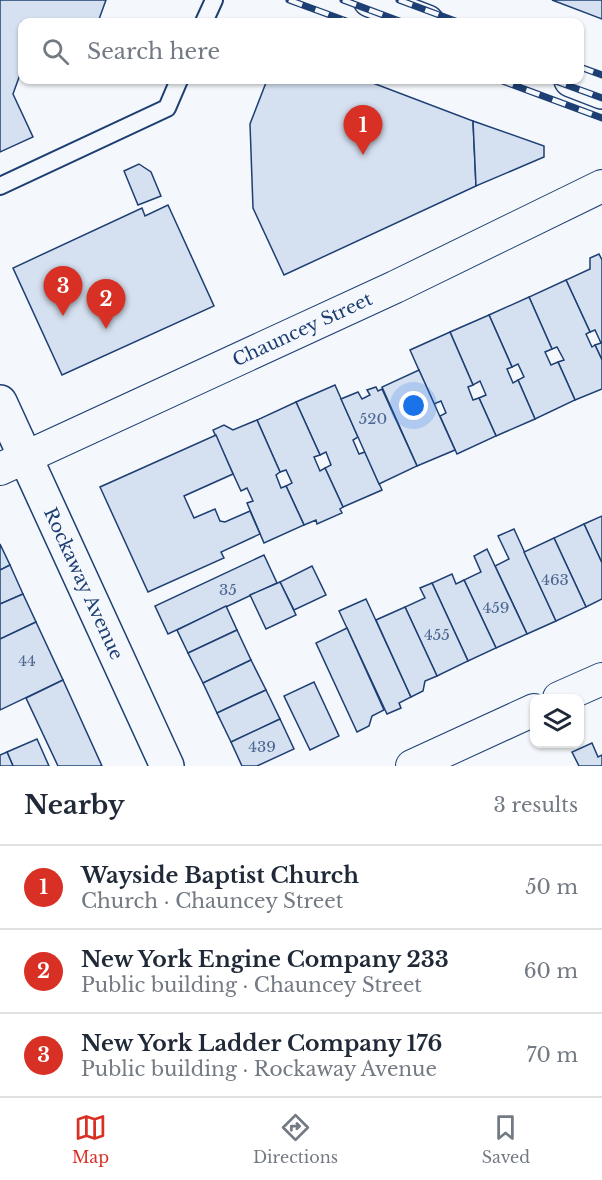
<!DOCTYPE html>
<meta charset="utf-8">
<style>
body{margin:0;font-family:"Libre Baskerville",serif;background:#f2f2f3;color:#1f2937}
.controls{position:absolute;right:18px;bottom:18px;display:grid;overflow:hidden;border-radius:12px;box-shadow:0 2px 4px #0004}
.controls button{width:54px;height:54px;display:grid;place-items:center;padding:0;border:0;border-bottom:2px solid #e0e1e3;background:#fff;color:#1f2937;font:30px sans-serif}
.you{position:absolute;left:414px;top:406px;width:21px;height:21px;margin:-15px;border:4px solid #fff;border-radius:50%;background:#1a73e8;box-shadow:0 0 0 9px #1a73e833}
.badge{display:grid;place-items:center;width:39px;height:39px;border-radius:50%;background:#d93025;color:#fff;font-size:20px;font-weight:700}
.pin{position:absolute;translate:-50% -50px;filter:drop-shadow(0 2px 3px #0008)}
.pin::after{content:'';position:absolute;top:32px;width:21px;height:18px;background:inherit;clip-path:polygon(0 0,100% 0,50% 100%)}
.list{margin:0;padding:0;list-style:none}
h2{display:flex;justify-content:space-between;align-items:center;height:78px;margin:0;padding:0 24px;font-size:26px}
h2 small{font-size:20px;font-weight:400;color:#747a83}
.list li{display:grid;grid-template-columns:39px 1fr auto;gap:18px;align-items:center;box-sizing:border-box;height:84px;padding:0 24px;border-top:2px solid #e0e1e3}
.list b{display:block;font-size:22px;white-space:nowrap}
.list p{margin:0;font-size:20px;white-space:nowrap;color:#747a83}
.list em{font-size:20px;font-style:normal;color:#747a83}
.icon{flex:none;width:33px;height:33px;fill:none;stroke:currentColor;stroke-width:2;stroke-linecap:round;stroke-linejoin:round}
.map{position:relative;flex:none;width:602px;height:766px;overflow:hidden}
.search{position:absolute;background:#fff;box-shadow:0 2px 4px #0004;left:18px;right:18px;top:18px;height:66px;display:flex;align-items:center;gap:15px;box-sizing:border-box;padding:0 21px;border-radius:12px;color:#747a83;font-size:22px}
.sheet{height:330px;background:#fff}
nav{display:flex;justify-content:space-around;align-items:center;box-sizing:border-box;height:84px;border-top:2px solid #e0e1e3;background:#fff;font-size:16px;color:#747a83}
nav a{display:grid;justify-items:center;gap:3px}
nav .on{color:#d93025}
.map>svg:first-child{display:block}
.building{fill:#d5e0f0;stroke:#1d3f73;stroke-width:1.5}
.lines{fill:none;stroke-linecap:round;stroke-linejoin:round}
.service-casing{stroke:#1d3f73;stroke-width:20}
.minor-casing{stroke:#1d3f73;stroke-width:34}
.secondary-casing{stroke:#1d3f73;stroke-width:36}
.primary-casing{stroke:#1d3f73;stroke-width:36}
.service{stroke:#f4f7fb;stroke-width:16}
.minor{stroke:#f4f7fb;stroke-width:32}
.secondary{stroke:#f4f7fb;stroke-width:33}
.primary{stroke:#f4f7fb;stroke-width:33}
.rail-casing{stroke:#1d3f73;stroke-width:7}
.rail{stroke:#f4f7fb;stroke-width:4.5;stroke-dasharray:14;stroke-linecap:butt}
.labels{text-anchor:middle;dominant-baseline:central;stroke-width:4.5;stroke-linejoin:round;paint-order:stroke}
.number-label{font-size:15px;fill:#4b6792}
.street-label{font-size:18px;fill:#1d3f73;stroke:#f4f7fb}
</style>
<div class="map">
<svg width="602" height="766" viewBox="0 0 602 766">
<rect width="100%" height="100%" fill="#f4f7fb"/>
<g class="building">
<path d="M0,0h106l-8,22h-76v47l-9,25 20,43 -33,15z"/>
<path d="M552,0h50v19z"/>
<path d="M267,80h98l108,41 3,65 -192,89 -31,-67 -3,-84z"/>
<path d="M473,121l71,25v11l-68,29z"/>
<path d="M139,164l12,8 10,24 -23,9 -14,-34z"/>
<path d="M168,205l46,101 -152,69 -49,-107 129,-60 3,8z"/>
<path d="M599,254l3,6v100l-7,-15 6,-2 -6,-13 -5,2 -24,-52 24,-11v-11z"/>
<path d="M566,280l24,52 -4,2 6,13 3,-2 7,15v29l-27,11 -17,-38 6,-2 -7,-13 -5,2 -23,-52z"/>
<path d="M529,297l23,52 -7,3 6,13 7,-3 17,38 -40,19 -17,-39 6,-3 -6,-13 -6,3 -23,-52z"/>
<path d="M489,315l23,52 -5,2 6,14 5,-3 17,39 -39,17 -17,-38 7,-3 -6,-14 -7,4 -23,-53z"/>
<path d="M450,332l23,53 -5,2 5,13 6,-2 17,38 -39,18 -17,-38 6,-3 -5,-12 -7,3 -24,-54z"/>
<path d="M419,370l36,80 -38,16 -35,-79z"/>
<path d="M335,385l23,52 -5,3 6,14 6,-2 17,38 -39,17 -18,-39 6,-3 -5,-13 -6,3 -24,-53z"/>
<path d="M376,387l2,4 4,-2 35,77 -38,18 -38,-85 17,-7 4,7 8,-4 -3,-5z"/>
<path d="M296,402l24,53 -6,2 6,14 5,-3 18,39 -3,2 2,4 -25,11 -1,-4 -12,5 -18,-39 6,-3 -6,-13 -6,2 -23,-52z"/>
<path d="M257,420l23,52 -4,3 5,13 5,-2 18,39 -40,18 -17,-40 6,-2 -6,-13 -6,3 -28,-61 11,-5 9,5z"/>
<path d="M216,435l17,39 -49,22 10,22 21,-9 5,12 5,1 25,-11 10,23 -39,18 3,6 -76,34 -48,-105z"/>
<path d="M602,516v47l-18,-39z"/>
<path d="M584,524l18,39v36l-16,8 -32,-69z"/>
<path d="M514,529l42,92 -29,13 -32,-68 14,-7 -11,-23z"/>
<path d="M554,538l32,69 -30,14 -32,-69z"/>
<path d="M0,544l10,21 -10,5z"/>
<path d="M487,549l40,85 -31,14 -32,-68 17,-8 -7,-16z"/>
<path d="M264,555l13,28 -109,51 -13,-28z"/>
<path d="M10,565l13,29 -23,10v-34z"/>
<path d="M312,566l14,29 -32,15 -14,-28z"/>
<path d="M452,574l4,10 8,-4 32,68 -28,13 -36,-78z"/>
<path d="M280,582l16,33 -30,14 -16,-34z"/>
<path d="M432,583l36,78 -31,15 -32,-69 20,-9 -5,-10z"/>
<path d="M23,594l13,28 -36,17v-35z"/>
<path d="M366,599l45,98 -12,6 2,5 -14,6 -48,-103z"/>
<path d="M226,606l11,24 -49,23 -11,-23z"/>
<path d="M405,607l32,69 -12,5 -2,10 -12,6 -35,-77z"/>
<path d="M36,622l27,58 -63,30v-71z"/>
<path d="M347,628l37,82 -12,6 -3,10 -12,6 -41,-89z"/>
<path d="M237,630l14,30 -48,23 -15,-30z"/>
<path d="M251,660l15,30 -49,23 -14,-30z"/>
<path d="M63,680l39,86h-44l-32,-68z"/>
<path d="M314,682l25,54 -29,14 -26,-54z"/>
<path d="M266,690l14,29 -49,23 -14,-29z"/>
<path d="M280,719l14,30 -37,17h-15l-11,-24z"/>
<path d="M37,739l12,27h-36l-6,-14z"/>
<path d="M592,743l6,14 4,-2v11h-23l-7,-14z"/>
<path d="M7,752l6,14h-13v-11z"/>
</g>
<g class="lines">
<defs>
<g id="service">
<path d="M204,22l10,-22"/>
<path d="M0,186l167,-78 12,-28"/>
</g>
<g id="minor">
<path id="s1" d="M0,469l395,-182 207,-101"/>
<path d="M559,698l43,-19"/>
<path d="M412,766l122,-56"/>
</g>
<g id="secondary">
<path id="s2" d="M0,402l167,364"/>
</g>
<g id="primary">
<path d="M370,0l57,22"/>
<path d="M571,80l31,12"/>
</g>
</defs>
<use href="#service" class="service-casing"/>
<use href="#minor" class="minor-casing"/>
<use href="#secondary" class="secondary-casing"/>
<use href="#primary" class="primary-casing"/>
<use href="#service" class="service"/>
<use href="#minor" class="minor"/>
<use href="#secondary" class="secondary"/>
<use href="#primary" class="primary"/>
<defs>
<g id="rail">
<path d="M289,0l60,22"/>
<path d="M343,0l59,22"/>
<path d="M399,0l59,22"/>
<path d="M580,67l22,8"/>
<path d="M500,80l102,38"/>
<path d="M553,80l49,18"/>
</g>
</defs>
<use href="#rail" class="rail-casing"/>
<use href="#rail" class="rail"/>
</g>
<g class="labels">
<g class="number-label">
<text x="373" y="418">520</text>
<text x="555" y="579">463</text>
<text x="228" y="589">35</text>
<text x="496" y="607">459</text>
<text x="437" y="634">455</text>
<text x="27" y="660">44</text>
<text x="262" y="746">439</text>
</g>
<g class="street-label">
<text stroke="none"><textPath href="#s1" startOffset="333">Chauncey Street</textPath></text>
<text stroke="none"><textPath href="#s2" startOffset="200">Rockaway Avenue</textPath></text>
</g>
</g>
</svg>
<div class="controls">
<button><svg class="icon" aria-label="layers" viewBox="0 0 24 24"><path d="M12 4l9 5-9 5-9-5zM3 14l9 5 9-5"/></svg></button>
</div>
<div class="you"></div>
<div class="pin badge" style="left:363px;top:155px">1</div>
<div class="pin badge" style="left:106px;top:329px">2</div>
<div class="pin badge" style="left:63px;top:316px">3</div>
<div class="search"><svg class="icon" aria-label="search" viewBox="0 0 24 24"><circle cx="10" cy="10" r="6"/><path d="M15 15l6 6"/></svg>Search here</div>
</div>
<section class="sheet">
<h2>Nearby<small>3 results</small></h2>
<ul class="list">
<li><span class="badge">1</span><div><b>Wayside Baptist Church</b><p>Church · Chauncey Street</p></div><em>50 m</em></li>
<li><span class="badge">2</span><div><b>New York Engine Company 233</b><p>Public building · Chauncey Street</p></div><em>60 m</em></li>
<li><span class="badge">3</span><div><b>New York Ladder Company 176</b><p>Public building · Rockaway Avenue</p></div><em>70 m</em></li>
</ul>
</section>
<nav>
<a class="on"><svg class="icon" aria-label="map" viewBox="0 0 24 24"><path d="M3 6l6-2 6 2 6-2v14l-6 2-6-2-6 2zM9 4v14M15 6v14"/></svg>Map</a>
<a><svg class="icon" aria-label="directions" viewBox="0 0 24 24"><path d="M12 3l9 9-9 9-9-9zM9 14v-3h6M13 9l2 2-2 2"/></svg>Directions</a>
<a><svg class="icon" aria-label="saved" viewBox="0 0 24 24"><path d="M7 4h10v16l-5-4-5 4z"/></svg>Saved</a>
</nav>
